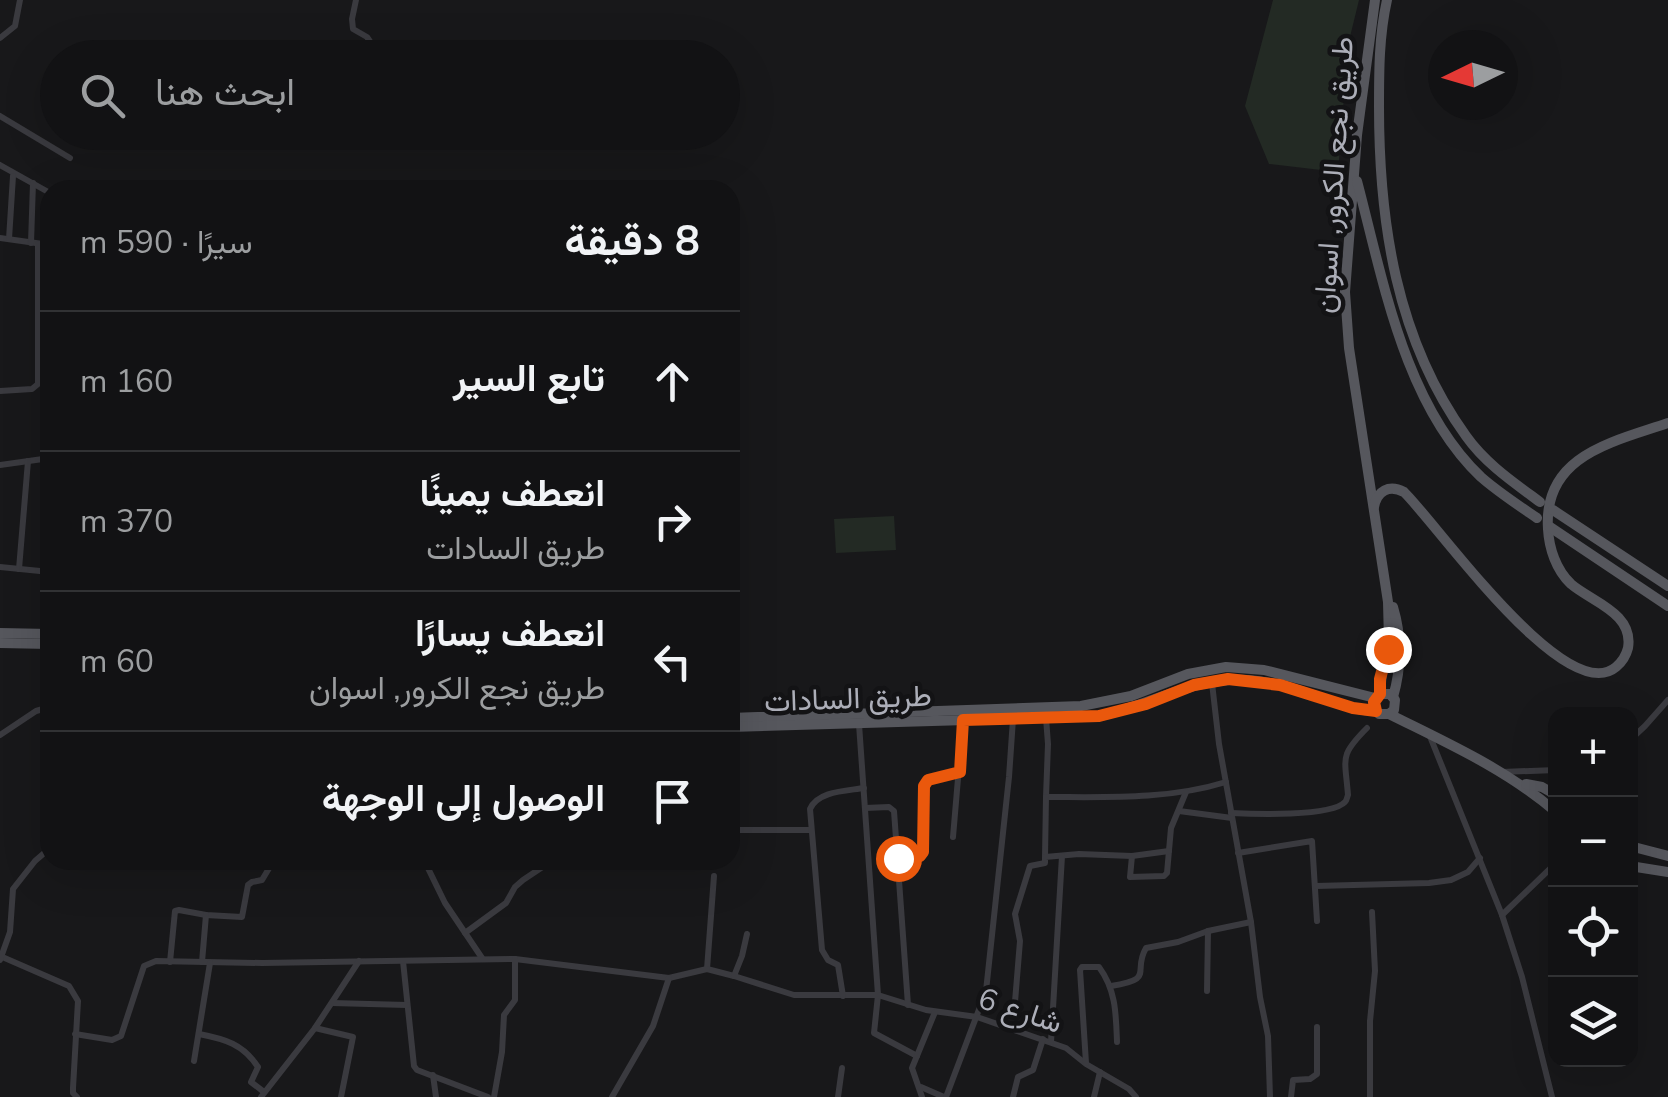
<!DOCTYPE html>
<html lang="ar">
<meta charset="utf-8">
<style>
body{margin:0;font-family:"Nunito Sans",Vazirmatn,sans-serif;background:#1f2022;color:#f1f3f6;direction:rtl}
.controls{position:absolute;right:30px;bottom:30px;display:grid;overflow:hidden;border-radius:20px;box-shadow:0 10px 40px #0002}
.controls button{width:90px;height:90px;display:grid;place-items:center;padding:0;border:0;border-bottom:2px solid #313234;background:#121214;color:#f1f3f6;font:50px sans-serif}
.compass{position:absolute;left:1428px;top:30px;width:90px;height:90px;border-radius:50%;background:#121214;box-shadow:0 10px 40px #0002;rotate:265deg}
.stop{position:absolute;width:30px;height:30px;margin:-22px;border:8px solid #ea580c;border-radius:50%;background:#fff}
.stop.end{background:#ea580c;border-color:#fff;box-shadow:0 2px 10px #0008}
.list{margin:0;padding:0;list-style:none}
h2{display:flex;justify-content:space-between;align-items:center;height:130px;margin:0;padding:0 40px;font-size:42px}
h2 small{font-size:32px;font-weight:400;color:#9c9ea0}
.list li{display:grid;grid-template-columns:65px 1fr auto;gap:30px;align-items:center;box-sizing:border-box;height:140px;padding:0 40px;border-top:2px solid #313234}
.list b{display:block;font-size:38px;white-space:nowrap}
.list p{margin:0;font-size:32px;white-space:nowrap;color:#9c9ea0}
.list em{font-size:32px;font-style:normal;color:#9c9ea0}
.icon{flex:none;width:55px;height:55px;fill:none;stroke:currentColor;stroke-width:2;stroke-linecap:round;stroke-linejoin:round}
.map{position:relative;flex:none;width:1668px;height:1097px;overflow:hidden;direction:ltr}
.search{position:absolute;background:#121214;box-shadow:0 10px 40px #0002;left:40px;top:40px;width:700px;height:110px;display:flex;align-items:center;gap:25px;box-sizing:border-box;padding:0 35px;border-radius:55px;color:#9c9ea0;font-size:38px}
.panel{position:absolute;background:#121214;box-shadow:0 10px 40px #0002;left:40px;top:180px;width:700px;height:690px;border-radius:30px;direction:rtl}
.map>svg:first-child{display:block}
.green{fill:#232a24}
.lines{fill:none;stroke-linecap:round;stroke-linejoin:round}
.street{stroke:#3a3a3f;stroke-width:6}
.primary{stroke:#56575d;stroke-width:10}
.route{stroke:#ea580c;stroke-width:12}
.labels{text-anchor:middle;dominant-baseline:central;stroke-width:9;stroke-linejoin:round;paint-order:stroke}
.street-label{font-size:30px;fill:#acaeb8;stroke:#131315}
</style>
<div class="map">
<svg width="1668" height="1097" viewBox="0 0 1668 1097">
<rect width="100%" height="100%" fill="#18181a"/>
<g class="green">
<path d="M1273,0h86l-11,45 -10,127 -69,-8 -24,-58z"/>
<path d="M894,516l2,34 -60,3 -2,-34z"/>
</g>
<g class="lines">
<g class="street">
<path d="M356,0l-4,19 1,10 14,8 14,21"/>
<path d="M0,38l15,-12 5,-26"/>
<path d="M0,116l70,42"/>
<path d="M0,165l50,28"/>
<path d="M0,238l50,7"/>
<path d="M9,239l4,-63"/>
<path d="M31,243l2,-60"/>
<path d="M38,368l12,-1"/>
<path d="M0,391l32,-2 6,-5v-140"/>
<path d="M0,465l50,-7"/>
<path d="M0,567l50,5"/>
<path d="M19,569l9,-108"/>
<path d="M1212,683l7,61 32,178 9,75 8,39 2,61"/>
<path d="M1046,718l2,26 -2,53c60,0 122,3 180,-15"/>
<path d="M859,724l19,271 -4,38 43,23"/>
<path d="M1429,734l73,181 20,62 30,120"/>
<path d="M0,735l36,-24 14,-4"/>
<path d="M1630,740l15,-14 23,-26"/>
<path d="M1502,772l54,-2"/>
<path d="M865,808l24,-1 5,4 14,194"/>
<path d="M1179,811l53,7"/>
<path d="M1231,813c21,1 100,4 114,-11 2,-2 2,-5 3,-7 -3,-38 -9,-39 19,-67"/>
<path d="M730,830h81"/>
<path d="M953,837l10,-117"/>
<path d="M1238,853l74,-12 5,80"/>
<path d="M1132,856l-2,21 34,-1 3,-3 4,-45 15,-36"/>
<path d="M1045,857l1,-60"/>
<path d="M898,858l22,-3 4,-6 2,-65 3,-3 31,-9"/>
<path d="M424,860l21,43 37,55"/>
<path d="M714,876l-7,93 27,7"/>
<path d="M1316,886l113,-3 22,-3 17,-8 12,-14"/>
<path d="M1502,915l54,-52"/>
<path d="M465,933l41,-30 9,-16 8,-7 30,-20"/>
<path d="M747,934l-5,22 -8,20 60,19h84l48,15 51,7 89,31 20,16 43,25 7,8"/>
<path d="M0,956l69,30 9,15 -5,87v5l4,4"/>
<path d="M0,960l10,-28 3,-43 22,-28 15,-13"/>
<path d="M403,961l11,105 3,4 71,27"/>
<path d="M170,962l5,-51 4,-1 27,5 36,2 6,-32 4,-3 10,-2 12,-20"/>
<path d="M202,962l4,-47"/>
<path d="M1111,986c45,-7 21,-14 35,-38l32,-6 30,-11 43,-9"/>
<path d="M1207,991l1,-60"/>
<path d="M843,996l-5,-31 -10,-5 -6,-10 -12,-141c8,-18 36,-18 54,-21"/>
<path d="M332,1003l75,2"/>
<path d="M1014,1014l6,-73 -5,-27 15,-48 15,-3v-6l34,-3 53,2 37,-5"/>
<path d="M315,1028l38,9 -12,60"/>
<path d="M75,1034l37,6 9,-4 23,-70 12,-5 106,2 253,-4 154,19 38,-9"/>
<path d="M199,1034c26,5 44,10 59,33l-7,15 13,10"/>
<path d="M1051,1042l11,-186"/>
<path d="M194,1061l16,-98"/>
<path d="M1086,1063l-6,-93 2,-3h17c17,23 17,47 18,75"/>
<path d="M433,1075l3,22"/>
<path d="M921,1087l23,10"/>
<path d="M261,1097l54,-69 44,-67"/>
<path d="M494,1097l8,-45 2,-37 11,-15v-41"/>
<path d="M612,1097l41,-71 16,-48"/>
<path d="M838,1097l4,-29"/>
<path d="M922,1097l-10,-29 23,-56"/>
<path d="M946,1097l40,-106 23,-214 4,-58"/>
<path d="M1013,1097l5,-20 15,-7 10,-31"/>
<path d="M1094,1097l6,-25"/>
<path d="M1291,1097l2,-17 17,-1 7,-5v-47"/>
<path d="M1370,1097v-76l5,-50 -3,-59"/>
</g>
<g class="primary">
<path d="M1375,0l-18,135 -12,157 4,56 39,254 1,39 -7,31 -2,22"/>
<path d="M1387,0c-8,36 -8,71 -8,107 0,115 17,232 87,329 19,27 47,46 74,66"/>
<path d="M1357,181c26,98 47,223 124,296 17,15 37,28 56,41"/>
<path d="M1374,507c3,-16 15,-23 30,-15 33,32 162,217 212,175 6,-5 10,-11 12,-19 6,-35 -36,-46 -57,-64 -15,-14 -22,-36 -23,-55 -5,-74 65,-87 120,-106"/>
<path d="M1553,510l115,76"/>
<path d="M1550,527l118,79"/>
<path d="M1393,607c9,30 9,59 0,90"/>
<path d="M0,633l50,1"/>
<path d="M0,643l50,1"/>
<path d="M1389,714l5,-4 1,-10 -5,-6h-10l-6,7v7l5,6h10c58,29 117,55 167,98"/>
<path d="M730,718l351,-12 50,-10 57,-22 38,-7 38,3 111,28"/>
<path d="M730,727l369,-11c51,-10 95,-40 149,-36 24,2 46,8 68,16 20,6 39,15 60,15"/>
<path d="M1526,784l16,3 14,8"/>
<path d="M1630,846l38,10"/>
<path d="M1630,866l38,6"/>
</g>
</g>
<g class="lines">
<path class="route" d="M898,858l22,-2 3,-4 1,-66 4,-6 32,-8 3,-52 136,-4 47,-12 48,-19 34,-6 52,6 73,23 23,3 -2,-9 6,-8v-15l8,-30"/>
</g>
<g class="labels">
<g class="street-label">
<text transform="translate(1334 175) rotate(-86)">طريق نجع الكرور, اسوان</text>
<text transform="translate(848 699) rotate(-2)">طريق السادات</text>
<text transform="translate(1020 1011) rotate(18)">شارع 6</text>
</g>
</g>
</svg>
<div class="controls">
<button>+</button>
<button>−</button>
<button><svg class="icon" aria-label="locate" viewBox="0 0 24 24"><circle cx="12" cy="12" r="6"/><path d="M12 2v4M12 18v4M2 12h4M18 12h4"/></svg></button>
<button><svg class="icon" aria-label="layers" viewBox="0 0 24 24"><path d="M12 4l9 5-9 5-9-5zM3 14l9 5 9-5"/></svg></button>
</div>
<svg class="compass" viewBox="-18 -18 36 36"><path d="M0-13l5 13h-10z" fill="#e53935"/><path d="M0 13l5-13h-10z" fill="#9c9ea0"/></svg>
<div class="stop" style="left:898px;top:858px"></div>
<div class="stop end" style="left:1388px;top:649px"></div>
<div class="search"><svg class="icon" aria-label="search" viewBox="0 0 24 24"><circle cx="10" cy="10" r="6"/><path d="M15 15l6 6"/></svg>ابحث هنا</div>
<section class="panel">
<h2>8 دقيقة<small>سيرًا · 590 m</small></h2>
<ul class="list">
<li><svg class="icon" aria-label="ahead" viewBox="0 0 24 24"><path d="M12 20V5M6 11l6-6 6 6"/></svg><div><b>تابع السير</b></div><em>160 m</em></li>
<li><svg class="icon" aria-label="right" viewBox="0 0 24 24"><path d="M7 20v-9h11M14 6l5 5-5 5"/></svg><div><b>انعطف يمينًا</b><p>طريق السادات</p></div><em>370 m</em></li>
<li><svg class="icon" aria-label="left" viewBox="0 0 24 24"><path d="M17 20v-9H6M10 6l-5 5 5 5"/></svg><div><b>انعطف يسارًا</b><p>طريق نجع الكرور, اسوان</p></div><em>60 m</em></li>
<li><svg class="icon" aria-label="arrive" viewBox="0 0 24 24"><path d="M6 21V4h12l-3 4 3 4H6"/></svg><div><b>الوصول إلى الوجهة</b></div></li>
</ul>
</section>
</div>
